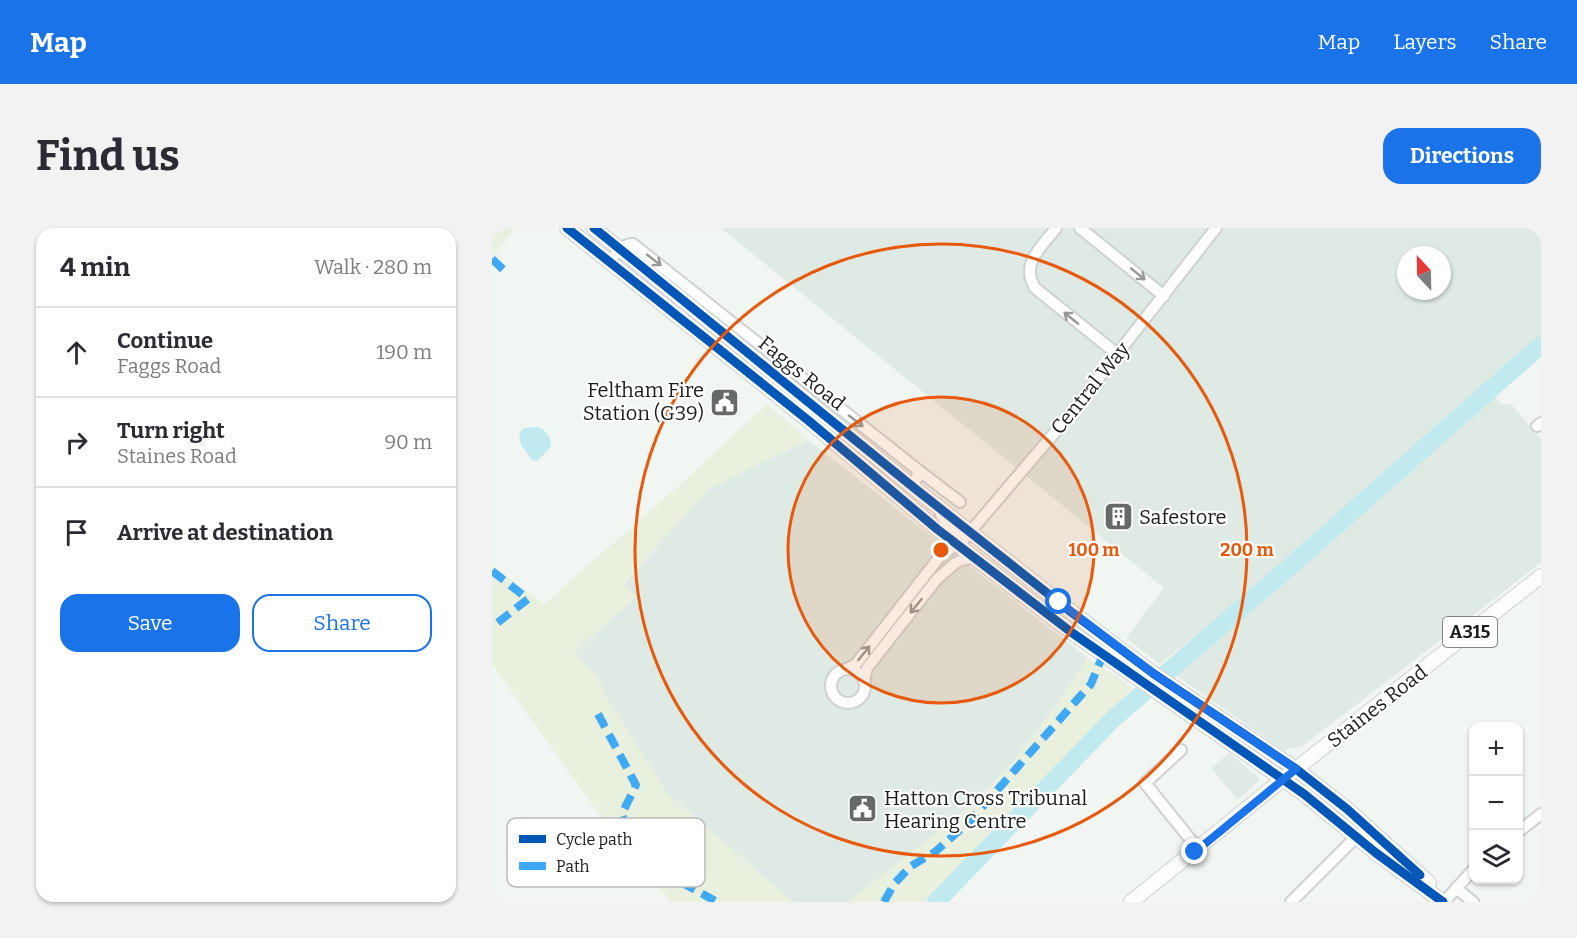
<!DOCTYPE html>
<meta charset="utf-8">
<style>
body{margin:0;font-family:Bitter,serif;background:#f2f2f3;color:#2b2b33}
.controls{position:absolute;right:18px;bottom:18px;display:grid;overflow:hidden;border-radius:12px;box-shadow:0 2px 4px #0004}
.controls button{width:54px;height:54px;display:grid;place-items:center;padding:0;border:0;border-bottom:2px solid #e1e1e2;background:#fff;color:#2b2b33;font:30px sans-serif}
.compass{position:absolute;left:905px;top:18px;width:54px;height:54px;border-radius:50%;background:#fff;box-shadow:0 2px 4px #0004;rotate:338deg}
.stop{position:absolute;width:18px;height:18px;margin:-14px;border:4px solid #1a73e8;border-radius:50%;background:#fff}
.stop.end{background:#1a73e8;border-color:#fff;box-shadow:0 2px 6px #0008}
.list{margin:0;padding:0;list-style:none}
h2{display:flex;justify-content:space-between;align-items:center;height:78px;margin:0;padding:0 24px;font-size:26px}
h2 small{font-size:20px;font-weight:400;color:#7c7c81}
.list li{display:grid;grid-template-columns:39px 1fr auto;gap:18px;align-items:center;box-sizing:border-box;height:90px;padding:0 24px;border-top:2px solid #e1e1e2}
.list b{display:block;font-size:22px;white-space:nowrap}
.list p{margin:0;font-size:20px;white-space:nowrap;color:#7c7c81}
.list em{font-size:20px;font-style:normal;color:#7c7c81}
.actions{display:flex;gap:12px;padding:18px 24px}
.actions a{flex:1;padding:14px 0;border:2px solid #1a73e8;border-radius:18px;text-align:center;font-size:21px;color:#1a73e8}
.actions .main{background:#1a73e8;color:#fff}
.icon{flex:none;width:33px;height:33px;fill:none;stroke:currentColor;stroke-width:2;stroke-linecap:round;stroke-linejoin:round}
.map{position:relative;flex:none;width:1049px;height:674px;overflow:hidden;border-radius:18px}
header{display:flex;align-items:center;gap:36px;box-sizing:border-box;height:84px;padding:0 30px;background:#1a73e8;color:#fff}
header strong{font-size:28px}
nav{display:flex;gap:33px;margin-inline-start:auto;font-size:21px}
.intro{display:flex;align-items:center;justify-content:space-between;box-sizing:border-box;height:144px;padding:0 36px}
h1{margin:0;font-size:42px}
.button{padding:15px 27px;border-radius:18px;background:#1a73e8;color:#fff;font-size:21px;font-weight:700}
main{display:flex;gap:36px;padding:0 36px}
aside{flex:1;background:#fff;border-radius:18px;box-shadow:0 2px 4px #0004}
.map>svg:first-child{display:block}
.built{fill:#dfeae4;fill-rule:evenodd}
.green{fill:#eaf0de}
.water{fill:#c1e9f0}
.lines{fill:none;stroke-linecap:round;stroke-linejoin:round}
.river{stroke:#c1e9f0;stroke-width:18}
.minor-casing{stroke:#ced2d0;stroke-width:14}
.major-casing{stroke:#ced2d0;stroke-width:16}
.minor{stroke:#fdfefd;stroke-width:10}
.major{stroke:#fdfefd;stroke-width:14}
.quiet{stroke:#3fa9f5;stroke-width:8;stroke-dasharray:15 8;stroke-linecap:butt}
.cycleway-casing{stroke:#fff;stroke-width:13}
.cycleway{stroke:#0057b8;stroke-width:9}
.oneway{stroke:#969997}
.route{stroke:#1a73e8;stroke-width:8}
.ring{fill:none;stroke:#e8590c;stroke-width:3}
.labels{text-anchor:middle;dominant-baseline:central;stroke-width:4.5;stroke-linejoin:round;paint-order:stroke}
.shield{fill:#fff;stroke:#5e615f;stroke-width:1.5}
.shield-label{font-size:18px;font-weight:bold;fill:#191d1b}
.street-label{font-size:20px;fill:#191d1b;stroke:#fff}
.poi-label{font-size:20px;fill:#191d1b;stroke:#fff;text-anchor:start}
.key{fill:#fff;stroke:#babbbb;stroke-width:1.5}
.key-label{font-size:16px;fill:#191d1b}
.centre{fill:#e8590c;stroke:#fff;stroke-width:3}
.ring-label{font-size:18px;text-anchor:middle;font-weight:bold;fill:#e8590c;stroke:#fff;stroke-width:4.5;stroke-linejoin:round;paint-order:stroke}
</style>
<header>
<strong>Map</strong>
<nav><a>Map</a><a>Layers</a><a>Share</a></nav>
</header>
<div class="intro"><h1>Find us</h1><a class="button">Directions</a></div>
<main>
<aside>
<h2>4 min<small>Walk · 280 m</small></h2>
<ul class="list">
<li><svg class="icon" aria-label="ahead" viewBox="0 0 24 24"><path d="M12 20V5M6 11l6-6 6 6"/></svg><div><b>Continue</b><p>Faggs Road</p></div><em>190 m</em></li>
<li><svg class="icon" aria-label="right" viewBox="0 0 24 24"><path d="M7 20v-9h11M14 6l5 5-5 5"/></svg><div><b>Turn right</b><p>Staines Road</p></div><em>90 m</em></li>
<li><svg class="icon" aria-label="arrive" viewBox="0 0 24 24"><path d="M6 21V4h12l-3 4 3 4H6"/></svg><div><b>Arrive at destination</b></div></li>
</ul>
<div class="actions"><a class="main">Save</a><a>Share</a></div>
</aside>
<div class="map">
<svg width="1049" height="674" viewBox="0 0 1049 674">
<rect width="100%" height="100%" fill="#f1f6f3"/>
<g class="built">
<path d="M229,0h820v108l-255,228 -126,100 -34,-26 38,-50zM914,27h36v36h-36z"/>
<path d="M1002,168l7,8h10l30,35v124l-240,184 -18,3 -109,-76z"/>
<path d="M316,212l280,218 -31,46 -41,54 -42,45 -126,99h-55l-126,-109 -63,-99 -5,-15 -25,-27 62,-55 -13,-12 85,-96z"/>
<path d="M737,525l31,26 -22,21 -27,-32z"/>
</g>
<g class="green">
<path d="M0,0h23l-23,29z"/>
<path d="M275,176l41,36 -100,49 -85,95 13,13 -62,55 25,27 5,15 63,99 126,109h-122l-60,-71 -119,-167v-99l52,39 139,-122z"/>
<path d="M596,430l45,30 -160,168 -49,46h-76l126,-99 42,-45 41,-54z"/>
</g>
<path class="water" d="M45,199c10,3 14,10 14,20l-14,14 -5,-1 -11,-15 -2,-12 5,-5z"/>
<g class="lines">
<path class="river" d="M444,674l177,-183 172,-148 256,-226"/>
<defs>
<g id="minor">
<path d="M564,0c-14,19 -36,35 -21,60l82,66"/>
<path d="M588,0l84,68"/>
<path d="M117,34c7,-8 13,-18 24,-18l285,226 -1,8 -6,7"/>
<path d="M1045,198l4,-3"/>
<path d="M426,242l42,32"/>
<path d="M449,287l17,21 1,11"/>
<path d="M467,317l109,-128 148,-189"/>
<path d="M355,441l9,-5 85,-109 12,-8 10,-3"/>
<circle cx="356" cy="458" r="17"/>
<path d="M372,453l3,-13 70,-89 17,-15 7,-4 14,-3"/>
<path d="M689,522l-36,33 53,66"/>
<path d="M1026,604l23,-18"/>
<path d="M964,660l17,14"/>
<path d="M799,674l66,-66"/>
<path d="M952,674l29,-32"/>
</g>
<g id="major">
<path d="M75,0l242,193 128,108 134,103 233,162 72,59 67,49"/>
<path d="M102,0l324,263 195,153 41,30 142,95 51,40 82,74"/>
<path d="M639,674l151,-122 259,-204"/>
</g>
</defs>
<use href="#minor" class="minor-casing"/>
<use href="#major" class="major-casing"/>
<use href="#minor" class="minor"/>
<use href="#major" class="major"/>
<g class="quiet">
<path d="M0,31l15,14"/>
<path d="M0,343l36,28 -36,28"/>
<path d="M106,486l38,71 -14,29 8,25 24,25 14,11 49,27"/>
<path d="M392,674l10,-18 17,-18 24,-14 35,-31 121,-137 12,-29"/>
</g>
<defs>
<g id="cycleway">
<path d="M75,0l242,193 128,108 134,103 233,162 72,59 67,49"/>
<path d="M102,0l324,263 153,121 83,62 142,95 51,40 73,66"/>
</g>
</defs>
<use href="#cycleway" class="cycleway-casing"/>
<use href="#cycleway" class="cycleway"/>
</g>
<defs><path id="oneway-shaft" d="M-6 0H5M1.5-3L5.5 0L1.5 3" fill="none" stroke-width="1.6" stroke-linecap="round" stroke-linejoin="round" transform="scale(1.5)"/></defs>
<g class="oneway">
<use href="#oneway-shaft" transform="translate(162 32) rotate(38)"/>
<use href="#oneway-shaft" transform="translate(646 46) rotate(39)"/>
<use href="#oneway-shaft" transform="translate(579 90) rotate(-141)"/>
<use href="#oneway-shaft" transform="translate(364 193) rotate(38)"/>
<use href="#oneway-shaft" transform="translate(424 378) rotate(129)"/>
<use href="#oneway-shaft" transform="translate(372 425) rotate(-51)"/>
</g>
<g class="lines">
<path class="route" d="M567,374l95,72 142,95 -101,83"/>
</g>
<circle cx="449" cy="322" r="153" fill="#e8590c" fill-opacity=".12"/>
<g class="ring">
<circle cx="449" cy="322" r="153"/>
<circle cx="449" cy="322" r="306"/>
</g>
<defs>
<symbol id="civic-square" viewBox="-11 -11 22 22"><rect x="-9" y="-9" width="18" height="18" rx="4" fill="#656967" stroke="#fff"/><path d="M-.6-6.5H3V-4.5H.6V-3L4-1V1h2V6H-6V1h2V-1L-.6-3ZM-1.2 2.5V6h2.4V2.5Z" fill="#fff"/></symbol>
<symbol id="building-square" viewBox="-11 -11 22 22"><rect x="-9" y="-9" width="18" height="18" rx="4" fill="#656967" stroke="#fff"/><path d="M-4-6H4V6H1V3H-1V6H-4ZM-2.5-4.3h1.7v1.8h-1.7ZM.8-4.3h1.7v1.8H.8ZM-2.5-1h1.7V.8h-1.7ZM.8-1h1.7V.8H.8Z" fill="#fff"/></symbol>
</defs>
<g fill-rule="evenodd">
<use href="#civic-square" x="216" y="158" width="33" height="33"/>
<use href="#building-square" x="610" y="272" width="33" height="33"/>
<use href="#civic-square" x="354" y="564" width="33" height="33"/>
</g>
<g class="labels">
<rect class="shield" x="951" y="389" width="54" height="30" rx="4.5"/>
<g class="shield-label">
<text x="978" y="404">A315</text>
</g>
<g class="street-label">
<text transform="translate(310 145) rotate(39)">Faggs Road</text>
<text transform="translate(598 160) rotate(-51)">Central Way</text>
<text transform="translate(885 478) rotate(-38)">Staines Road</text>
</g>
<g class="poi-label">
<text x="212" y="162" text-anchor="end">Feltham Fire<tspan x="212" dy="23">Station (G39)</tspan></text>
<text x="647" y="289">Safestore</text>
<text x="392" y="570">Hatton Cross Tribunal<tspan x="392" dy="23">Hearing Centre</tspan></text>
</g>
</g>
<rect x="15" y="590" width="198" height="69" rx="9" class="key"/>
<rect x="27" y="607" width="27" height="8" fill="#0057b8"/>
<rect x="27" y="634" width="27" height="8" fill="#3fa9f5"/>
<g class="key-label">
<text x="64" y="617">Cycle path</text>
<text x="64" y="644">Path</text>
</g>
<circle cx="449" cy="322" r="9" class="centre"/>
<g class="ring-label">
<text x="602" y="328">100 m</text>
<text x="755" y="328">200 m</text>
</g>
</svg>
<div class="controls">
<button>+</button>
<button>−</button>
<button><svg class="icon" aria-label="layers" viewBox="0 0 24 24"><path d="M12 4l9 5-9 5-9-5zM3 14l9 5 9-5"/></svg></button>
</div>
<svg class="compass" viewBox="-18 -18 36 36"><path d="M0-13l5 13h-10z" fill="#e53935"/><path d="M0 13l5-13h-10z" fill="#7c7c81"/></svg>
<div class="stop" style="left:567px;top:374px"></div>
<div class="stop end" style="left:703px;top:624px"></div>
</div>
</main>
